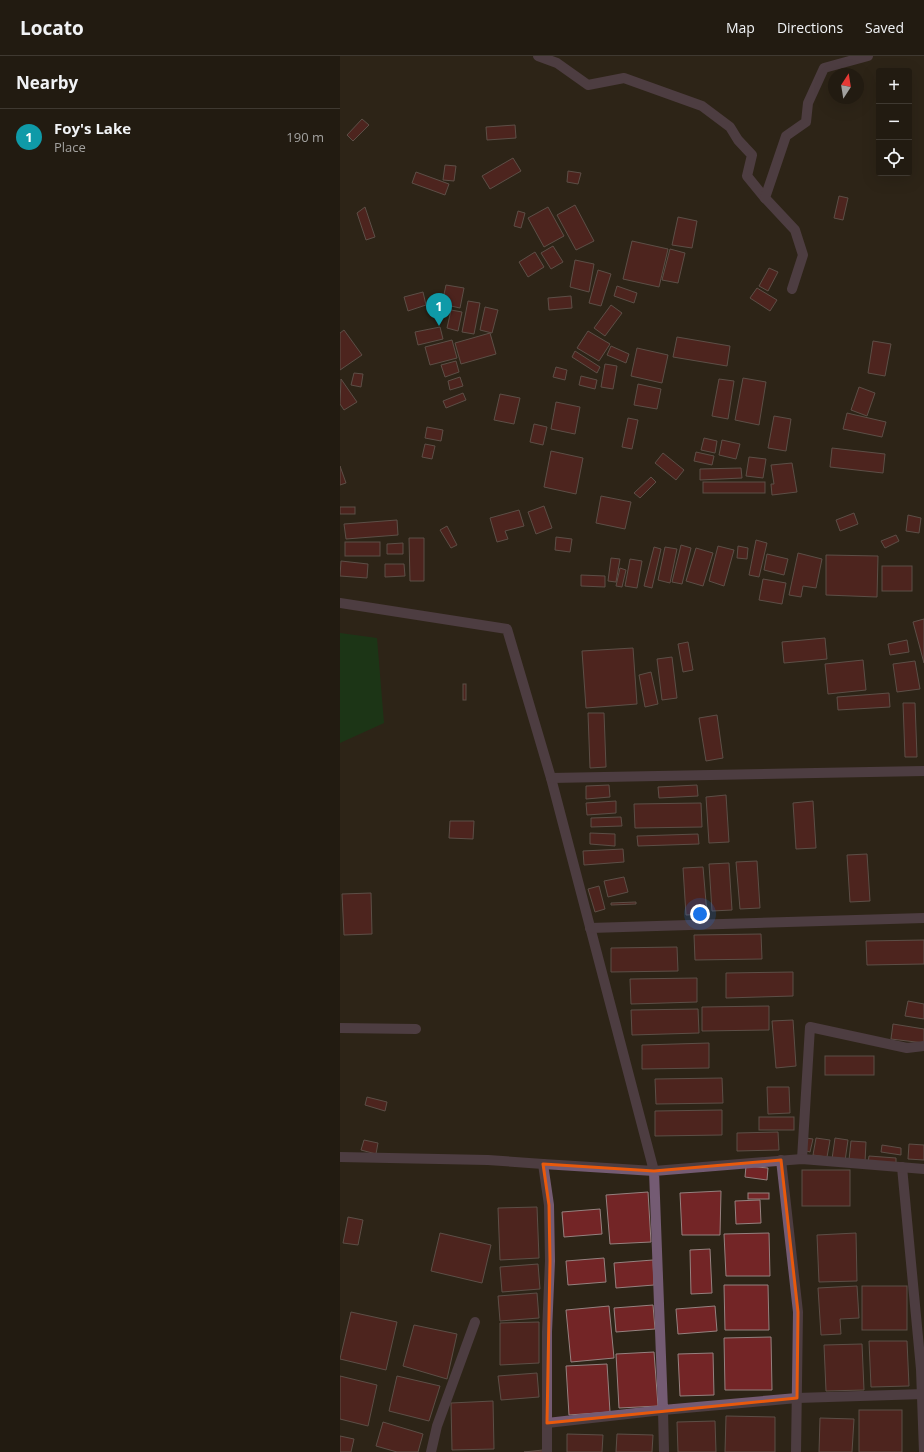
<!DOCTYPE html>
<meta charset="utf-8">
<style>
body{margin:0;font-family:"Open Sans",sans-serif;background:#2e281f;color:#f1f3f6}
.controls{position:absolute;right:12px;top:12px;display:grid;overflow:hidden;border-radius:4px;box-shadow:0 4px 16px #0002}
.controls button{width:36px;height:36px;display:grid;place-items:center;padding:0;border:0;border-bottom:1px solid #3f3931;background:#221b11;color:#f1f3f6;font:20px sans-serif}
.compass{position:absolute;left:488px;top:12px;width:36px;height:36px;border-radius:50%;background:#221b11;box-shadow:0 4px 16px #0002;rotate:12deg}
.you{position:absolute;left:360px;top:858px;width:14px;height:14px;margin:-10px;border:3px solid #fff;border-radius:50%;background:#1a73e8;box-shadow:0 0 0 6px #1a73e833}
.badge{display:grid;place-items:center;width:26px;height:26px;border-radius:50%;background:#bca0f2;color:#fff;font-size:13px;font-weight:700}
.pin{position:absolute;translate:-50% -33px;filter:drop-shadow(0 1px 2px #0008)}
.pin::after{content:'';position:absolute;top:21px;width:14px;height:12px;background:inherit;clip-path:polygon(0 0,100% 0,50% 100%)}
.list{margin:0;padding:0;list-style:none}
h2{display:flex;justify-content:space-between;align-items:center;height:52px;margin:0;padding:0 16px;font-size:17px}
h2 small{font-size:13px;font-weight:400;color:#a2a19f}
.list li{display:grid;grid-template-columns:26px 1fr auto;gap:12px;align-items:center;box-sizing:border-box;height:56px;padding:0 16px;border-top:1px solid #3f3931}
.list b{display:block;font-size:15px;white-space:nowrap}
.list p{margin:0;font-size:13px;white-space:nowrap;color:#a2a19f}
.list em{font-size:13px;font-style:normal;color:#a2a19f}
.icon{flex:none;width:22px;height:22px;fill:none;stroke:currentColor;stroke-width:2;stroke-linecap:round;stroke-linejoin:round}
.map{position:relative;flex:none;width:584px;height:1396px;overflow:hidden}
header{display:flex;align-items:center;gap:24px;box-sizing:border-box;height:56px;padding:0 20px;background:#221b11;border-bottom:1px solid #3f3931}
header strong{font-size:19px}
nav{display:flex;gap:22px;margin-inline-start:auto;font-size:14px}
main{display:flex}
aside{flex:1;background:#221b11}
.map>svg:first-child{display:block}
.green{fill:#084a16}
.building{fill:#732526;stroke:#95817f}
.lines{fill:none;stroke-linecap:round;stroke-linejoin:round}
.minor{stroke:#745b73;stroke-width:10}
.marked{fill:none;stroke:#e8590c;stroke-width:3;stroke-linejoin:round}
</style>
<header>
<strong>Locato</strong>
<nav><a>Map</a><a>Directions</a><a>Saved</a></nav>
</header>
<main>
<aside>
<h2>Nearby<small></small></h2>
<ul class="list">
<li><span class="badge" style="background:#0f9aa8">1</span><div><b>Foy's Lake</b><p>Place</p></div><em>190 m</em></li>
</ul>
</aside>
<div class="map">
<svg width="584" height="1396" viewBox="0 0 584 1396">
<rect width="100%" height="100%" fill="#2d2417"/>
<path class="green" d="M0,577l37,5 7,85 -44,20z"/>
<g class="building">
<path d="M22,63l7,6 -16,16 -6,-6z"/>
<path d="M175,69l1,13 -29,2 -1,-13z"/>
<path d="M173,102l8,13 -31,18 -8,-13z"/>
<path d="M105,109l11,1 -2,15 -11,-1z"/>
<path d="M228,115l13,2 -3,11 -11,-2z"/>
<path d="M76,116l33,12 -4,11 -33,-12z"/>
<path d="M499,140l9,2 -5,22 -9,-2z"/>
<path d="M235,149l19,36 -18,9 -19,-35z"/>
<path d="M25,151l10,30 -9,3 -9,-27z"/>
<path d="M208,151l16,29 -20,11 -16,-29z"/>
<path d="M178,155l7,2 -4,15 -7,-2z"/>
<path d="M338,161l19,4 -5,27 -20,-3z"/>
<path d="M292,185l36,8 -9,38 -36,-8z"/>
<path d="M213,190l10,16 -12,7 -10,-16z"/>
<path d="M330,193l15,4 -7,30 -16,-3z"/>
<path d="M195,196l9,15 -16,10 -9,-15z"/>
<path d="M235,204l19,4 -5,28 -19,-5z"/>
<path d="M429,212l9,4 -10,19 -9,-5z"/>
<path d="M258,214l13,4 -10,32 -12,-3z"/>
<path d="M106,229l18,3 -4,20 -18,-4z"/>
<path d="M277,230l20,7 -3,10 -20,-7z"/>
<path d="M417,232l20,12 -7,11 -20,-13z"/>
<path d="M83,236l3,13 -18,6 -4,-14z"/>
<path d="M231,240l1,12 -23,2 -1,-12z"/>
<path d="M128,245l12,2 -6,31 -12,-2z"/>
<path d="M271,249l11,8 -17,23 -11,-8z"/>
<path d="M145,251l13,3 -6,23 -12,-3z"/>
<path d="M111,254l11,2 -4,19 -11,-3z"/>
<path d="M100,271l3,12 -25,6 -3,-13z"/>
<path d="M4,274l18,25 -22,15v-37z"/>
<path d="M248,275l22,13 -11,17 -22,-13z"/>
<path d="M150,277l6,21 -35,10 -6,-21z"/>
<path d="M337,281l53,9 -3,20 -54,-9z"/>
<path d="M112,284l5,18 -27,7 -5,-18z"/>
<path d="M533,285l18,3 -6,32 -17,-3z"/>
<path d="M271,290l18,8 -3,9 -19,-8z"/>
<path d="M297,292l31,7 -6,28 -31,-7z"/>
<path d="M235,295l25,16 -3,6 -25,-16z"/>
<path d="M116,305l3,11 -14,5 -4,-12z"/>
<path d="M265,308l12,2 -4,23 -12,-2z"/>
<path d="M216,311l11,3 -2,10 -12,-3z"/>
<path d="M14,317l9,1 -2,13 -10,-2z"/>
<path d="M241,320l16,4 -2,9 -16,-4z"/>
<path d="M120,321l3,9 -13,4 -2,-9z"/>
<path d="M403,322l23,4 -7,43 -24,-5z"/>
<path d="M1,323l16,23 -13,8 -4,-6z"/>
<path d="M379,323l15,2 -6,38 -16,-3z"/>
<path d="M298,328l23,5 -4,20 -23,-4z"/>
<path d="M519,331l16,6 -8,23 -16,-6z"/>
<path d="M123,337l3,7 -20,8 -3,-7z"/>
<path d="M160,338l20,4 -6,26 -20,-4z"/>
<path d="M216,346l24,5 -5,27 -24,-5z"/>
<path d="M507,357l39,9 -4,15 -39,-8z"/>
<path d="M434,360l17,3 -5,32 -18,-3z"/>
<path d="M288,362l10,2 -6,29 -10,-2z"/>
<path d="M194,368l13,3 -4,18 -13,-3z"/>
<path d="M87,371l16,3 -2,11 -16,-3z"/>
<path d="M364,382l13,3 -2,12 -14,-3z"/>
<path d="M382,384l18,4 -4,15 -17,-4z"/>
<path d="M85,388l10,2 -3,13 -10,-2z"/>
<path d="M492,392l53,6 -2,19 -53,-6z"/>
<path d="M211,395l32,7 -7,36 -32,-7z"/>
<path d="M356,396l18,4 -2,9 -18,-4z"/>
<path d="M323,397l21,17 -8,10 -21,-17z"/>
<path d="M409,401l17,2 -3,19 -17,-2z"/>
<path d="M452,407l5,29 -25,3 -1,-11h3l-3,-19z"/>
<path d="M0,410l6,17 -6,2z"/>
<path d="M401,412l1,10 -42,2v-11z"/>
<path d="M311,421l5,5 -16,16 -6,-5z"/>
<rect x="363" y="426" width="62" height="11"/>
<path d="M261,440l30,6 -6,27 -29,-6z"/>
<path d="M204,450l8,22 -16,6 -8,-22z"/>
<rect x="0" y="451" width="15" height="7"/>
<path d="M179,454l5,16 -19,5 3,8 -11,3 -7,-24z"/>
<path d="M514,457l4,11 -18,7 -4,-11z"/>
<path d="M568,459l13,3 -2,15 -13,-2z"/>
<path d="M57,464l1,15 -52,4 -2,-15z"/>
<path d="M107,470l10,19 -6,3 -11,-18z"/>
<path d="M556,479l3,6 -14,7 -4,-7z"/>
<path d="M216,481l16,2 -2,13 -15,-2z"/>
<path d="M69,482h15v43h-14z"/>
<path d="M416,484l11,3 -8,34 -10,-2z"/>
<rect x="5" y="486" width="35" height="14"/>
<path d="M63,487v11h-16v-10z"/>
<path d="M341,489l10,3 -9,36 -10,-2z"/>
<path d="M378,490l16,4 -10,36 -15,-5z"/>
<path d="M398,490l10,2 -1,11 -10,-1z"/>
<path d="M314,491l7,2 -9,39 -8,-2z"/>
<path d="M325,491l12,2 -7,34 -12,-3z"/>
<path d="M356,492l17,5 -10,33 -17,-5z"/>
<path d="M458,497l24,6 -6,29 -13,-2 -2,11 -12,-2z"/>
<path d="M427,498l21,5 -4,16 -20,-5z"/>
<path d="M486,499l52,1 -1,41 -51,-2z"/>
<path d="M271,502l9,1 -4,23 -8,-1z"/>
<path d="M290,503l12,2 -5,27 -12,-2z"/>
<path d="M1,505l27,3 -1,14 -27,-2z"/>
<path d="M45,508h19l1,12 -20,1z"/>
<rect x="542" y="510" width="30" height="25"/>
<path d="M280,512l6,2 -4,17 -6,-1z"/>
<path d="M241,519l24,1v11l-24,-1z"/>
<path d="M423,523l23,4 -4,21 -23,-4z"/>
<path d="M584,563v44l-11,-41z"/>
<path d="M485,582l2,21 -43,4 -2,-21z"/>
<path d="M567,584l2,12 -19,3 -2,-11z"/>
<path d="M348,586l5,28 -10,2 -5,-28z"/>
<path d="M293,592l4,56 -51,4 -4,-57z"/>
<path d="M332,601l5,41 -15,2 -5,-41z"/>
<path d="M523,604l3,30 -38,4 -3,-30z"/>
<path d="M575,605l5,28 -23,3 -4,-28z"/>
<path d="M311,616l7,32 -13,3 -6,-32z"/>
<rect x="123" y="628" width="3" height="16"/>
<path d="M549,637l1,14 -52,3 -1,-13z"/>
<path d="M563,647h12l2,54h-12z"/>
<path d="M248,657h16l2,54 -16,1z"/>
<path d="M377,659l6,43 -17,3 -7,-43z"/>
<path d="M269,729l1,12 -24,2v-13z"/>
<path d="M357,729l1,11 -39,2 -1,-11z"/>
<path d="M386,739l3,47 -20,1 -3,-46z"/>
<path d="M276,745v12l-29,2 -1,-12z"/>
<path d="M473,745l3,47 -20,1 -3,-46z"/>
<path d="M361,747l1,24 -67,1 -1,-24z"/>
<path d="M281,761l1,9 -31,1v-9z"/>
<path d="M110,765h24l-1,18 -24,-1z"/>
<path d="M250,777l25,1v12l-25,-2z"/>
<path d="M358,778l1,10 -61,2 -1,-10z"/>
<path d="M283,793l1,13 -40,3 -1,-14z"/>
<path d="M527,798l3,47 -20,1 -3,-47z"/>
<path d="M417,805l3,47 -20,1 -4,-47z"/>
<path d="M389,807l3,47 -20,1 -3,-47z"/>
<path d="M363,811l4,47 -21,1 -3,-47z"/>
<path d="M284,821l4,15 -20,5 -4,-16z"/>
<path d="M259,830l6,23 -10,3 -7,-23z"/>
<path d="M31,837l1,41 -28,1 -2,-41z"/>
<path d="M296,846v2l-25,1v-2z"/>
<path d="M421,878l1,25 -67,1 -1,-25z"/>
<path d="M584,884v24l-57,1 -1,-24z"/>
<path d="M337,891l1,24 -67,1v-24z"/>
<path d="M453,916v24l-67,2v-25z"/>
<path d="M357,922v24l-66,2 -1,-25z"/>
<path d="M568,945l16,3v15l-19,-3z"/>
<path d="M429,950v24l-67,1v-24z"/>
<path d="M358,953l1,24 -67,2 -1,-25z"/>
<path d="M453,964l3,46 -20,2 -4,-47z"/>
<path d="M553,968l31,5v14l-33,-4z"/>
<path d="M369,987v25l-67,1v-24z"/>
<rect x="485" y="1000" width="49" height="19"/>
<path d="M382,1022l1,25 -67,1 -1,-25z"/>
<path d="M427,1031h22l1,26 -22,1z"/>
<path d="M27,1041l20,5 -2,9 -20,-6z"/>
<path d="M382,1054v25l-67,1v-25z"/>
<rect x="419" y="1061" width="35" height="13"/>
<path d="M438,1076l1,18 -42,1v-18z"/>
<path d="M466,1082l7,1 -3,13 -7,-2z"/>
<path d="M476,1082l14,2 -3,17 -14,-2z"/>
<path d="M495,1082l13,2 -3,21 -13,-2z"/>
<path d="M24,1084l14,3 -2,11 -15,-4z"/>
<path d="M511,1085l15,1 -1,20 -16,-2z"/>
<path d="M569,1088l15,1v15l-16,-1z"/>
<path d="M542,1089l19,3v7l-20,-3z"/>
<path d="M529,1100l27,2v7l-28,-2z"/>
<path d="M406,1110l22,2 -1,12 -22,-3z"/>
<rect x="462" y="1114" width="48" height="36"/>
<path d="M381,1135l-1,44h-38l-2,-42z"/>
<path d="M308,1136l3,50 -41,2 -4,-49z"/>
<rect x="408" y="1137" width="21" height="6"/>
<path d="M420,1144l1,23 -25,1 -1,-23z"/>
<path d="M197,1151l2,51 -39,2 -2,-52z"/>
<path d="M260,1153l2,25 -38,3 -2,-25z"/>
<path d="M8,1161l15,3 -5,25 -15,-2z"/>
<path d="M100,1177l51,12 -9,38 -51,-12z"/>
<path d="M429,1177l1,43h-44l-2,-42z"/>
<path d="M516,1177l1,48 -38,1 -2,-47z"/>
<path d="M370,1193l2,44 -21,1 -1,-44z"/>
<path d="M264,1202l2,24 -38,3 -2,-24z"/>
<path d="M313,1204l1,25 -38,3 -2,-25z"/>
<path d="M198,1208l2,25 -38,3 -2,-25z"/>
<path d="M384,1229h44l1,45h-44z"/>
<path d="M517,1230l2,32 -19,1 1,15 -20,1 -3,-47z"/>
<rect x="522" y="1230" width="45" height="44"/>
<path d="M197,1237l2,25 -39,3 -2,-25z"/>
<path d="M313,1249l2,24 -39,3 -2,-24z"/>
<path d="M269,1250l5,52 -43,4 -5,-52z"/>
<path d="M375,1250l2,25 -39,3 -2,-25z"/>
<path d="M11,1256l46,10 -11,48 -46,-11z"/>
<path d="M199,1266v41l-39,2v-42z"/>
<path d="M74,1269l43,9 -10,45 -44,-13z"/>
<path d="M431,1281l1,53h-47l-1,-52z"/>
<path d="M529,1285h38l2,45 -38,1z"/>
<path d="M522,1288l2,46 -38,1 -2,-46z"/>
<path d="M314,1296l4,54 -39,2 -3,-54z"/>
<path d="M373,1297l1,42 -34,1 -2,-42z"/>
<path d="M267,1308l3,48 -41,3 -3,-49z"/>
<path d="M197,1317l2,24 -38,3 -3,-24z"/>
<path d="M0,1320l37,9 -9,41 -28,-7z"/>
<path d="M57,1320l43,10 -11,35 -40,-10z"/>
<path d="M153,1345l1,48 -42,1 -1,-47z"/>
<rect x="519" y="1354" width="43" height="42"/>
<path d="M386,1360l49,1v35h-50z"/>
<path d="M480,1362l34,1 -2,33h-33z"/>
<path d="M375,1365l1,31h-38l-1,-30z"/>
<path d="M43,1366l40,12 -5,18h-21l-21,-6z"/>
<path d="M227,1378l36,1 -1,17h-35z"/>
<path d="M277,1378l36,1 -1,17h-36z"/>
<path d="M0,1380l14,3 -3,13h-11z"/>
<path d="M203,1394v2h-19z"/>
</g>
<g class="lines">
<g class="minor">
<path d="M198,0l19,7 31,22 36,-7 78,28 28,21 8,13 14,15 -5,21 18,22"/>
<path d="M452,233l11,-34 -8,-25 -30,-32 21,-62 20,-14 2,-19 16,-35 44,-12"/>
<path d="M0,547l167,26 44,149 103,393 -111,-7"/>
<path d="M211,722l373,-7"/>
<path d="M250,872l334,-10"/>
<path d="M0,972l76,1"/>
<path d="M0,1101l148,3 55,4 6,41 1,56 -3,71v120"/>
<path d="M462,1103l8,-132 97,21 17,-2"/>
<path d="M441,1104l17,152 -2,140"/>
<path d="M562,1111l19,202 3,83"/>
<path d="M584,1113l-122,-10 -148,12 9,239 134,-12 127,-4"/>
<path d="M207,1367l116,-13 1,42"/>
<path d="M91,1396l6,-26 38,-104"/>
</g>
</g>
<path d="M0 0H584V1396H0ZM441,1104l17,152 -1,86 -250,25 3,-162 -1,-56 -6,-41 111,7z" fill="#2d2417" fill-opacity=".55" fill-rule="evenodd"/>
<path class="marked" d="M441,1104l17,152 -1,86 -250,25 3,-162 -1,-56 -6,-41 111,7z"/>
</svg>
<div class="controls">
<button>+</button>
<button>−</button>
<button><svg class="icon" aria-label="locate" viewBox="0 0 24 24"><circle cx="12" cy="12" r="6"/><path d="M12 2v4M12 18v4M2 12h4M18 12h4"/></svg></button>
</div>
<svg class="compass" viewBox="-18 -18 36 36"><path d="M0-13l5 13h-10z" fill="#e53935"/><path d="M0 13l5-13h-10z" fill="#a2a19f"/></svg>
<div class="you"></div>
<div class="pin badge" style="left:99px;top:270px;background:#0f9aa8">1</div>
</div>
</main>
